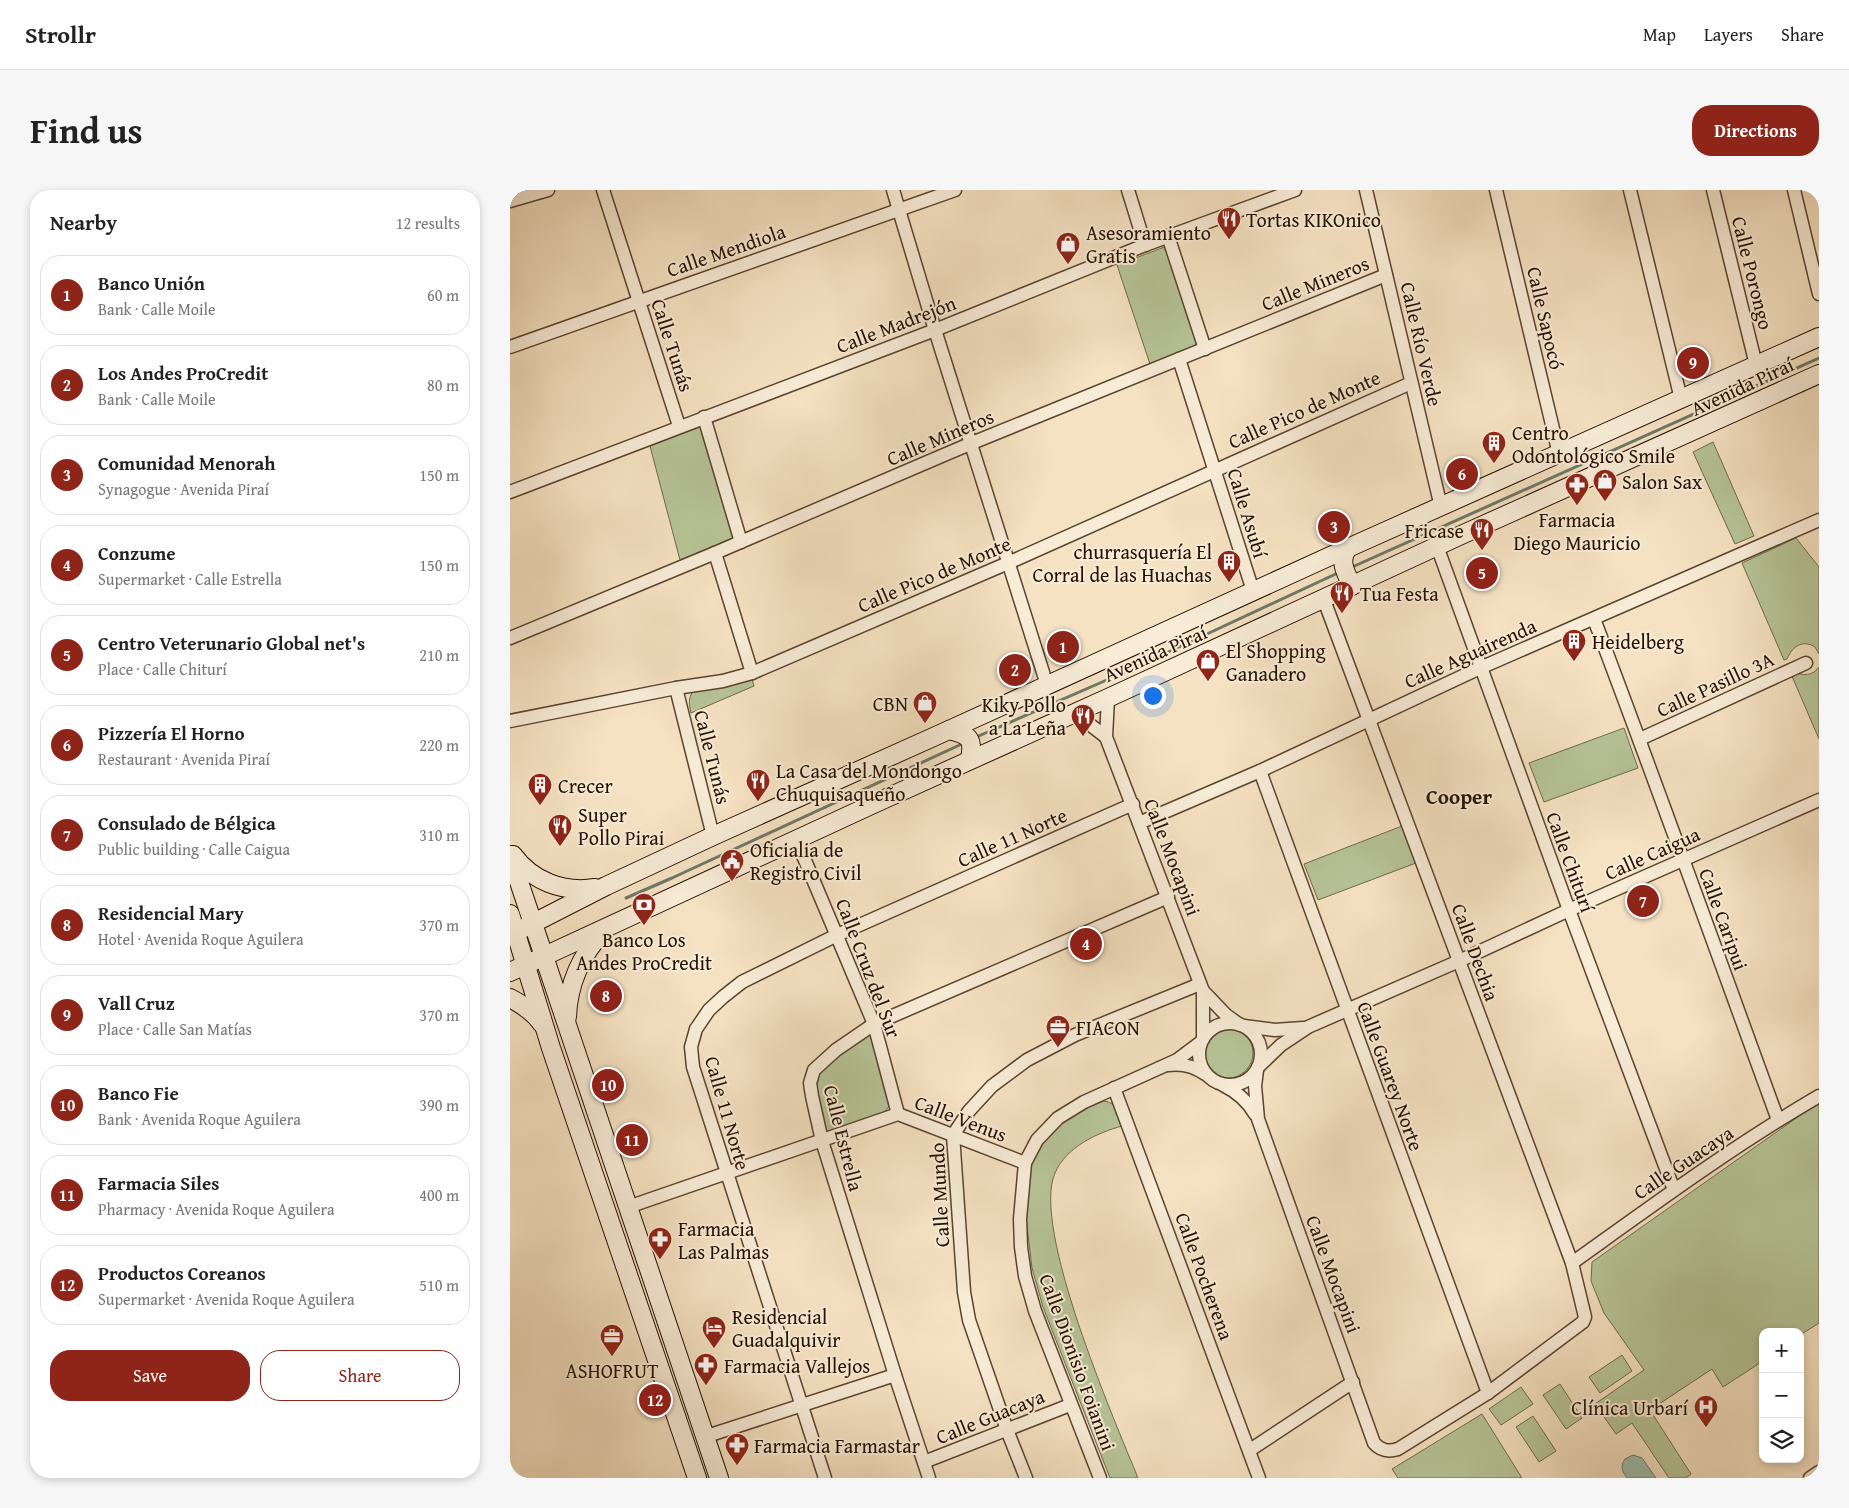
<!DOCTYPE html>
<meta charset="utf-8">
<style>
body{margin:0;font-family:"Gentium Book Plus",serif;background:#f6f6f6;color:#222}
.controls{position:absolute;right:15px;bottom:15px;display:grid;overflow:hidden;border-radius:10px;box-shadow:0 2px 8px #0003}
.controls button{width:45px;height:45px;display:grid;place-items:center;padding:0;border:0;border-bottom:1px solid #e0e0e0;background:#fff;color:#222;font:25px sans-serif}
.you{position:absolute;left:642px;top:505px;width:18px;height:18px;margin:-12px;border:4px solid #fff;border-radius:50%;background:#1a73e8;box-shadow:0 0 0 8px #1a73e833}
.badge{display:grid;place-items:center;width:32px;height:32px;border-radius:50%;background:#8f2418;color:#fff;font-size:16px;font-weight:700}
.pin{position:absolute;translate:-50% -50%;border:2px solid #fff;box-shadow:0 1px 5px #0006}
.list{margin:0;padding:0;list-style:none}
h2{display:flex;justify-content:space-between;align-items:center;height:65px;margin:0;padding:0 20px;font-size:21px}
h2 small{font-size:16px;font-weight:400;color:#767676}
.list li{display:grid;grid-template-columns:32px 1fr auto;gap:15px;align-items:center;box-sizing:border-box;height:80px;margin:0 10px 10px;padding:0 10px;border:1px solid #e0e0e0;border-radius:20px}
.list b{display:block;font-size:19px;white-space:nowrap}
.list p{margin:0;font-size:16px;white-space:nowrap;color:#767676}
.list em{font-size:16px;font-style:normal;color:#767676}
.actions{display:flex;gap:10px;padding:15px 20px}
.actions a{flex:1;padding:11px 0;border:1px solid #8f2418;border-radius:20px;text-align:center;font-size:18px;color:#8f2418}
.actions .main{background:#8f2418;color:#fff}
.icon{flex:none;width:28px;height:28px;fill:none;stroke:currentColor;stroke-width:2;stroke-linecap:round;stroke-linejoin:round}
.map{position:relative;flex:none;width:1309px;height:1288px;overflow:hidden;border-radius:20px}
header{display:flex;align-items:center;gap:30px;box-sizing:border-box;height:70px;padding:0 25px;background:#fff;border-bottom:1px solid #e0e0e0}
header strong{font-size:24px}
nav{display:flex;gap:28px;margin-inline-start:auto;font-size:18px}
.intro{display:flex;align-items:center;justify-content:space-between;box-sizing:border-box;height:120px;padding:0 30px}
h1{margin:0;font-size:35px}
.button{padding:12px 22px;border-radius:20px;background:#8f2418;color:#fff;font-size:18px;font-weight:700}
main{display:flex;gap:30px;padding:0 30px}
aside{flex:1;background:#fff;border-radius:20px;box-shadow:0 2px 8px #0003}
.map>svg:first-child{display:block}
.green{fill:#b6c497;stroke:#6e6a4c}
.water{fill:#9dbfae;stroke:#6d7969}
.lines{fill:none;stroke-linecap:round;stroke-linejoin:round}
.stream{stroke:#6d7969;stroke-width:3}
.minor-casing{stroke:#5a4431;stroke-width:15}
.secondary-casing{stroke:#261001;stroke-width:20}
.minor{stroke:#f8ecd7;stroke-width:12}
.secondary{stroke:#f8ecd7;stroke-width:18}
.labels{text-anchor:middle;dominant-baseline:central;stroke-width:4;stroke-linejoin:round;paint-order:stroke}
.poi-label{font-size:20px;fill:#261001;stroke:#f8ecd7;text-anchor:start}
.street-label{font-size:20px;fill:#261001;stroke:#f8ecd7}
.neighbourhood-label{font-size:21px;font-weight:bold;fill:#261001;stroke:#f8ecd7}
</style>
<header>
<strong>Strollr</strong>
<nav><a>Map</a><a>Layers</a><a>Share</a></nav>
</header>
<div class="intro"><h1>Find us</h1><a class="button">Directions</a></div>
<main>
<aside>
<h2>Nearby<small>12 results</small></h2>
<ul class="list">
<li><span class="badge">1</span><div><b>Banco Unión</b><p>Bank · Calle Moile</p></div><em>60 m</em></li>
<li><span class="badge">2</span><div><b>Los Andes ProCredit</b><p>Bank · Calle Moile</p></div><em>80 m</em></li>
<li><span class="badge">3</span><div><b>Comunidad Menorah</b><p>Synagogue · Avenida Piraí</p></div><em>150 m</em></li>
<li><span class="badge">4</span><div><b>Conzume</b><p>Supermarket · Calle Estrella</p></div><em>150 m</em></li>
<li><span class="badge">5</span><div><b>Centro Veterunario Global net's</b><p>Place · Calle Chiturí</p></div><em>210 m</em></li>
<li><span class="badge">6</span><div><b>Pizzería El Horno</b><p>Restaurant · Avenida Piraí</p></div><em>220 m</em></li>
<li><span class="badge">7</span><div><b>Consulado de Bélgica</b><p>Public building · Calle Caigua</p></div><em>310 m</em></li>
<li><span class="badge">8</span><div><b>Residencial Mary</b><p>Hotel · Avenida Roque Aguilera</p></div><em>370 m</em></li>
<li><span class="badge">9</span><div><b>Vall Cruz</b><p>Place · Calle San Matías</p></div><em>370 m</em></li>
<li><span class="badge">10</span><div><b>Banco Fie</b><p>Bank · Avenida Roque Aguilera</p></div><em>390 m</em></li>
<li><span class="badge">11</span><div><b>Farmacia Siles</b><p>Pharmacy · Avenida Roque Aguilera</p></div><em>400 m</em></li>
<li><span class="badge">12</span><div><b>Productos Coreanos</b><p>Supermarket · Avenida Roque Aguilera</p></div><em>510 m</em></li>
</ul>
<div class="actions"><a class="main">Save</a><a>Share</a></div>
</aside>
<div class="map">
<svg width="1309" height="1288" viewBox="0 0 1309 1288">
<rect width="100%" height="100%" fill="#f5e2c2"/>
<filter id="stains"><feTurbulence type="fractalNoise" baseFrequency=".004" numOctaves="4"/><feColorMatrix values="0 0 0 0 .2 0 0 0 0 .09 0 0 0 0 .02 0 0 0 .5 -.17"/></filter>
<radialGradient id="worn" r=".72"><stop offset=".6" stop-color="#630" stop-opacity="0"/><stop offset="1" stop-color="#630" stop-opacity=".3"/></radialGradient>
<g class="green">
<path d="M657,56l32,99 -49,19 -33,-99z"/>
<path d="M192,235l33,112 -55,23 -30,-114z"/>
<path d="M1203,252l41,94 -19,8 -42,-92z"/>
<path d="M1286,348l23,29v87l-4,-7c-13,-8 -23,0 -28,12l-3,1 -42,-97z"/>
<path d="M1309,477v72l-28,-65 3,-2c9,4 19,4 25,-5z"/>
<path d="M242,489l2,7 -63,27c-2,-9 -3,-14 2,-22z"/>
<path d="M1114,538l14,40 -94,34 -15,-39z"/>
<path d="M892,636l14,37 -98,37 -14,-36z"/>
<circle cx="718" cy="863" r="25"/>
<path d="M361,843l19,72 -7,9 -57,19c-5,-22 -18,-53 2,-71 13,-11 29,-19 43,-29z"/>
<path d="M594,911c13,1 14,14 18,25 -25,7 -56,21 -67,47 -24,55 59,246 83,305h-28l-67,-171 -11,-39 -7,-59 4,-40 13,-27 11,-12 12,-10 22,-12z"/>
<path d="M1309,912v221l-19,12v-3h-37v29l-40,26 -11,-18 -62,41 41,64 -5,4h-17l-37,-55 -16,11 -21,-30 49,-34 -40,-57 -13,-32 1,-19z"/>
<path d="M1112,1165l10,16 -32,22 -11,-16z"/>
<path d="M1050,1194l22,34 -16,11 -23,-34z"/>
<path d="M1011,1197l12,17 -32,21 -12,-16z"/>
<path d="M972,1224l40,64h-124l-6,-9z"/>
<path d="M1023,1226l23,35 -17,11 -23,-35z"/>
</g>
<path class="water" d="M1123,1265l9,3 14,20h-29c-5,-7 -7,-12 -2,-19z"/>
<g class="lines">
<g class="stream">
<path d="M840,378l469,-210"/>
<path d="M464,548l158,-69 208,-97"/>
<path d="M116,708l46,-20 292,-135"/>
</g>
<defs>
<g id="minor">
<path d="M93,0l76,236"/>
<path d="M383,0l42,140 112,355"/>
<path d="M618,0l17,55"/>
<path d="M856,0l75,317"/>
<path d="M986,0l63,264"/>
<path d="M1120,0l51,209"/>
<path d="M1203,0l43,175"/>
<path d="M1284,0l25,104"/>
<path d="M0,11l38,-11"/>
<path d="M658,46l37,113"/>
<path d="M0,157l445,-157"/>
<path d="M669,169l74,232"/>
<path d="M194,227l37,125"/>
<path d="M0,302l425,-162 210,-85 150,-55"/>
<path d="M927,356l132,364 105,280"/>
<path d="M205,363l37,120"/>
<path d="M1084,429c63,166 123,334 184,501"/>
<path d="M0,448l205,-85 257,-110 414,-168"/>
<path d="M166,498l37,148"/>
<path d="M598,508l-2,39 97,254v48"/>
<path d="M565,523l31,24"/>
<path d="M0,531l166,-33 47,-7 29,-8 256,-110 403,-180"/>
<path d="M1130,549l166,-76"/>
<path d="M750,581l228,622"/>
<path d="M629,633l121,-52 220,-103 339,-148"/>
<path d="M286,649l78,185 24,90"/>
<path d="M693,801l23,24 14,10"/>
<circle cx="720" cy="864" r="31"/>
<path d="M734,836l31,4 28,-2"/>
<path d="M658,875c14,-2 26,1 37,9"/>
<path d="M748,877l23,-22 27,-18 151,-66 110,-51 250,-110"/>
<path d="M747,880l-2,16 3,33 116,324c7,8 14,9 24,6l90,-56 95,-71 2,-5 -13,-54 -248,-663"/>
<path d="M713,895c14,7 24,15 32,29"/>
<path d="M604,898l145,390"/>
<path d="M118,1017l270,-93 127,49"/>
<path d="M1062,1073c81,-58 161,-117 247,-167"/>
<path d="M194,1247l191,-62"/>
<path d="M740,1260l103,-68"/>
<path d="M414,1272l146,-57"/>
<path d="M315,1288l-132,-411 -2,-20 5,-18 13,-19 14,-13 19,-15 95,-47 296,-131"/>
<path d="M419,1288l-34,-103 -73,-234 -10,-45 -2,-13 4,-13 22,-20 38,-26 294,-127"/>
<path d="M516,1288l-19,-48 -38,-110 -5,-28 -11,-157 16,-24 23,-25 35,-26 48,-25 125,-51"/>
<path d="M590,1288l-65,-167 -10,-35 -4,-29 -1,-28 5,-56 12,-23 21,-22 26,-16 93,-42 24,-18"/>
<path d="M1300,1288l9,-6"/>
</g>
<g id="secondary">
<path d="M838,358c-10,13 -2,25 4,38"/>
<path d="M439,540c20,5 25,8 21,29"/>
<path d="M0,665l209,623"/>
<path d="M3,665c19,26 50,38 82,33"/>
<path d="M0,724l41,134 146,430"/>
<path d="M0,745l96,-49 107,-50 236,-106 399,-182 471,-211"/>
<path d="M0,782l359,-166 239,-108 351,-162 360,-162"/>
<path d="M0,808c13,7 24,14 32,26"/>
<path d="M57,827c1,-32 14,-63 37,-86"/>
</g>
</defs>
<use href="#minor" class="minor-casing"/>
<use href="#secondary" class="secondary-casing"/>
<use href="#minor" class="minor"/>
<use href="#secondary" class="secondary"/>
</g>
<defs>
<symbol id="restaurant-pin" viewBox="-11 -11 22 30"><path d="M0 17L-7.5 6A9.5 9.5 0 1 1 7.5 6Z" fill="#8f2418" stroke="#f8ecd7"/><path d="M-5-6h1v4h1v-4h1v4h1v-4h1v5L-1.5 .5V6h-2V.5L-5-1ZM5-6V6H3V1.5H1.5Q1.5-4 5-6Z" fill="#fff"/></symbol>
<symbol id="shop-pin" viewBox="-11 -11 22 30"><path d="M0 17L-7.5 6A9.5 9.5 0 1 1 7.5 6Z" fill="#8f2418" stroke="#f8ecd7"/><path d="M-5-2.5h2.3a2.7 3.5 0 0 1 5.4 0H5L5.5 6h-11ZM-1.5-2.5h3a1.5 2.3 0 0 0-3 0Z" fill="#fff"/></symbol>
<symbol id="building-pin" viewBox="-11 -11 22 30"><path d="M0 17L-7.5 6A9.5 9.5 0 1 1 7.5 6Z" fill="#8f2418" stroke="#f8ecd7"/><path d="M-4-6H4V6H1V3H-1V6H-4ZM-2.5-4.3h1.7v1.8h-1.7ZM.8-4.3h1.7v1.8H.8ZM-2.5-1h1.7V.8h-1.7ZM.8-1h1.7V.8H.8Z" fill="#fff"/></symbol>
<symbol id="pharmacy-pin" viewBox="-11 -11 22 30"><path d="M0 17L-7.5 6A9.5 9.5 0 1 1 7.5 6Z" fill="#8f2418" stroke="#f8ecd7"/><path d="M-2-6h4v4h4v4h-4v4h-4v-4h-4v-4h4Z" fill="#fff"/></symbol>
<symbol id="civic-pin" viewBox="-11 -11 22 30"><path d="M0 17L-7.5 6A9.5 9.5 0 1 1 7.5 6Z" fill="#8f2418" stroke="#f8ecd7"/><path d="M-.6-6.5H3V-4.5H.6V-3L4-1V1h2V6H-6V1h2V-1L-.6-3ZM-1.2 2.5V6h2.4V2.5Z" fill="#fff"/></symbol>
<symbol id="bank-pin" viewBox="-11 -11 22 30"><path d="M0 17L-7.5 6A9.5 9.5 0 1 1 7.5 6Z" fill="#8f2418" stroke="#f8ecd7"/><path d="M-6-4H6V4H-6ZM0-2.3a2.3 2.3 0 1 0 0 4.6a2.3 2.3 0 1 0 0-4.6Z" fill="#fff"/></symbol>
<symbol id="office-pin" viewBox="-11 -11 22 30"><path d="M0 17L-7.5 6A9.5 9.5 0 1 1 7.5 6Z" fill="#8f2418" stroke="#f8ecd7"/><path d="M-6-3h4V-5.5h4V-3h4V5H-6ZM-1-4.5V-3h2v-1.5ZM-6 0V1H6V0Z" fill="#fff"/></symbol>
<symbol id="hotel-pin" viewBox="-11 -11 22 30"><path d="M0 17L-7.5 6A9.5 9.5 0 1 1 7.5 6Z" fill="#8f2418" stroke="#f8ecd7"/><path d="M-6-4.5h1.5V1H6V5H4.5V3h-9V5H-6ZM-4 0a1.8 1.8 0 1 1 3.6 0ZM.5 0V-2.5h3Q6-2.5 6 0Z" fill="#fff"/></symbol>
<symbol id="hospital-pin" viewBox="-11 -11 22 30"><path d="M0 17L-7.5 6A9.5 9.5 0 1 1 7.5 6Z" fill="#8f2418" stroke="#f8ecd7"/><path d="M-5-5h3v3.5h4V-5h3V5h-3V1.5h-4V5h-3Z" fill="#fff"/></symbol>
</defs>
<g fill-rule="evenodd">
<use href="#restaurant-pin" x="705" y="15" width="28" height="38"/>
<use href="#shop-pin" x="544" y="40" width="28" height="38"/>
<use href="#building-pin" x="970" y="239" width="28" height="38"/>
<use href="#shop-pin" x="1081" y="277" width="28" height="38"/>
<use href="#pharmacy-pin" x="1053" y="281" width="28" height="38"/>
<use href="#restaurant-pin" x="958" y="326" width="28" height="38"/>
<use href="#building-pin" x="705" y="358" width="28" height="38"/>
<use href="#restaurant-pin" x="818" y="389" width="28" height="38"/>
<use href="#building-pin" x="1050" y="437" width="28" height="38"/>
<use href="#shop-pin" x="684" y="457" width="28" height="38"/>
<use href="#shop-pin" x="401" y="499" width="28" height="38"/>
<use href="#restaurant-pin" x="559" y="512" width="28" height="38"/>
<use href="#restaurant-pin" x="234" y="577" width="28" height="38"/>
<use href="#building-pin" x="16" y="581" width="28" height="38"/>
<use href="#restaurant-pin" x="36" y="622" width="28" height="38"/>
<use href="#civic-pin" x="208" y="657" width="28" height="38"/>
<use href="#bank-pin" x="120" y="701" width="28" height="38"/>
<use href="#office-pin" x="534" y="823" width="28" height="38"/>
<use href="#pharmacy-pin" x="136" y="1035" width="28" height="38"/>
<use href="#hotel-pin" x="190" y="1124" width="28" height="38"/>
<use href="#office-pin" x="88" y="1132" width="28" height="38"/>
<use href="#pharmacy-pin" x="182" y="1161" width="28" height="38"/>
<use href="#hospital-pin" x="1182" y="1203" width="28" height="38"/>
<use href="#pharmacy-pin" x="213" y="1241" width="28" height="38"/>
</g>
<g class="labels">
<g class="poi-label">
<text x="736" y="29">Tortas KIKOnico</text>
<text x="576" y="42">Asesoramiento<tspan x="576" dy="23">Gratis</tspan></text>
<text x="1002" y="242">Centro<tspan x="1002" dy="23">Odontológico Smile</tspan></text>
<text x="1112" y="291">Salon Sax</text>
<text x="1067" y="329" text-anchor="middle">Farmacia<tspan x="1067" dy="23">Diego Mauricio</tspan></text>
<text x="954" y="340" text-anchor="end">Fricase</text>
<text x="702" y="361" text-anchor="end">churrasquería El<tspan x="702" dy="23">Corral de las Huachas</tspan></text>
<text x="850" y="403">Tua Festa</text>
<text x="1082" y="451">Heidelberg</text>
<text x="716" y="460">El Shopping<tspan x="716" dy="23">Ganadero</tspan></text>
<text x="398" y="513" text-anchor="end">CBN</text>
<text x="556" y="514" text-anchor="end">Kiky Pollo<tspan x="556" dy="23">a La Leña</tspan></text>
<text x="266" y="580">La Casa del Mondongo<tspan x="266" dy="23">Chuquisaqueño</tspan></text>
<text x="48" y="595">Crecer</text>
<text x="68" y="624">Super<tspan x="68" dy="23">Pollo Pirai</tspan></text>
<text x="240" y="659">Oficialia de<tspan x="240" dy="23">Registro Civil</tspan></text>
<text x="134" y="749" text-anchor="middle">Banco Los<tspan x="134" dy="23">Andes ProCredit</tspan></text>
<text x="566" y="837">FIACON</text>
<text x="168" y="1038">Farmacia<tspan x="168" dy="23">Las Palmas</tspan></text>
<text x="222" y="1126">Residencial<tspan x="222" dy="23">Guadalquivir</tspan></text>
<text x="214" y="1175">Farmacia Vallejos</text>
<text x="102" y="1180" text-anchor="middle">ASHOFRUT</text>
<text x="1178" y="1217" text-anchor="end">Clínica Urbarí</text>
<text x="244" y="1255">Farmacia Farmastar</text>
</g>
<g class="street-label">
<text transform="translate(216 60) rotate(-19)">Calle Mendiola</text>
<text transform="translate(1243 83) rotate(76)">Calle Porongo</text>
<text transform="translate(805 93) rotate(-22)">Calle Mineros</text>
<text transform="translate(1036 128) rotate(77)">Calle Sapocó</text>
<text transform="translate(386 134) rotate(-21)">Calle Madrejón</text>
<text transform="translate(912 154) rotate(77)">Calle Río Verde</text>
<text transform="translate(163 155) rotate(72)">Calle Tunás</text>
<text transform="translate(1232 196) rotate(-25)">Avenida Piraí</text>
<text transform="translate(794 219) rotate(-24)">Calle Pico de Monte</text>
<text transform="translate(430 247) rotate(-23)">Calle Mineros</text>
<text transform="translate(738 323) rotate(73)">Calle Asubí</text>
<text transform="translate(424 384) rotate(-23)">Calle Pico de Monte</text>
<text transform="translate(645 463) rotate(-24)">Avenida Piraí</text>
<text transform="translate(960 463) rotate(-24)">Calle Aguairenda</text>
<text transform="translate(1205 494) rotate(-25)">Calle Pasillo 3A</text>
<text transform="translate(203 567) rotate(76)">Calle Tunás</text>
<text transform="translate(502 647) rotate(-24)">Calle 11 Norte</text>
<text transform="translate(1142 663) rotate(-24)">Calle Caigua</text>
<text transform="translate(663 667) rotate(69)">Calle Mocapini</text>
<text transform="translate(1061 672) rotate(70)">Calle Chiturí</text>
<text transform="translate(1214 729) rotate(70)">Calle Caripui</text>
<text transform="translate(966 762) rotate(70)">Calle Dechia</text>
<text transform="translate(359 778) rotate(69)">Calle Cruz del Sur</text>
<text transform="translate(881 886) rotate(70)">Calle Guarey Norte</text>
<text transform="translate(218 923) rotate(74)">Calle 11 Norte</text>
<text transform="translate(451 928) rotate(21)">Calle Venus</text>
<text transform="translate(334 948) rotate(76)">Calle Estrella</text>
<text transform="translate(1173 972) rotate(-34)">Calle Guacaya</text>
<text transform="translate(429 1005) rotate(-93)">Calle Mundo</text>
<text transform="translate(824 1084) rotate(70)">Calle Mocapini</text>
<text transform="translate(695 1086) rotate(70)">Calle Pocherena</text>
<text transform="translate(568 1172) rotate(70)">Calle Dionisio Foianini</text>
<text transform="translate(480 1226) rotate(-22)">Calle Guacaya</text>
</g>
<g class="neighbourhood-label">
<text x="949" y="606">Cooper</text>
</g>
</g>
<rect width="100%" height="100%" filter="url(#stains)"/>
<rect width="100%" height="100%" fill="url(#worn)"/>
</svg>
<div class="controls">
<button>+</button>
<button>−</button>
<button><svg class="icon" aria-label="layers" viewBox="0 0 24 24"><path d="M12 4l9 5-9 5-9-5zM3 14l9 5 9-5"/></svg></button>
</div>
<div class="you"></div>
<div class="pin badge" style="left:553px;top:457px">1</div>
<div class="pin badge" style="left:505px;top:480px">2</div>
<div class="pin badge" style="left:824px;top:337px">3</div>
<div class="pin badge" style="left:576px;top:754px">4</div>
<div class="pin badge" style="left:972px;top:383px">5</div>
<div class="pin badge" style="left:952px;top:284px">6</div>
<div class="pin badge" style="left:1133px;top:711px">7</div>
<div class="pin badge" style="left:96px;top:806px">8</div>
<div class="pin badge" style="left:1183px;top:173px">9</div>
<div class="pin badge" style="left:98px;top:895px">10</div>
<div class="pin badge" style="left:122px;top:950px">11</div>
<div class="pin badge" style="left:145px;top:1210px">12</div>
</div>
</main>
